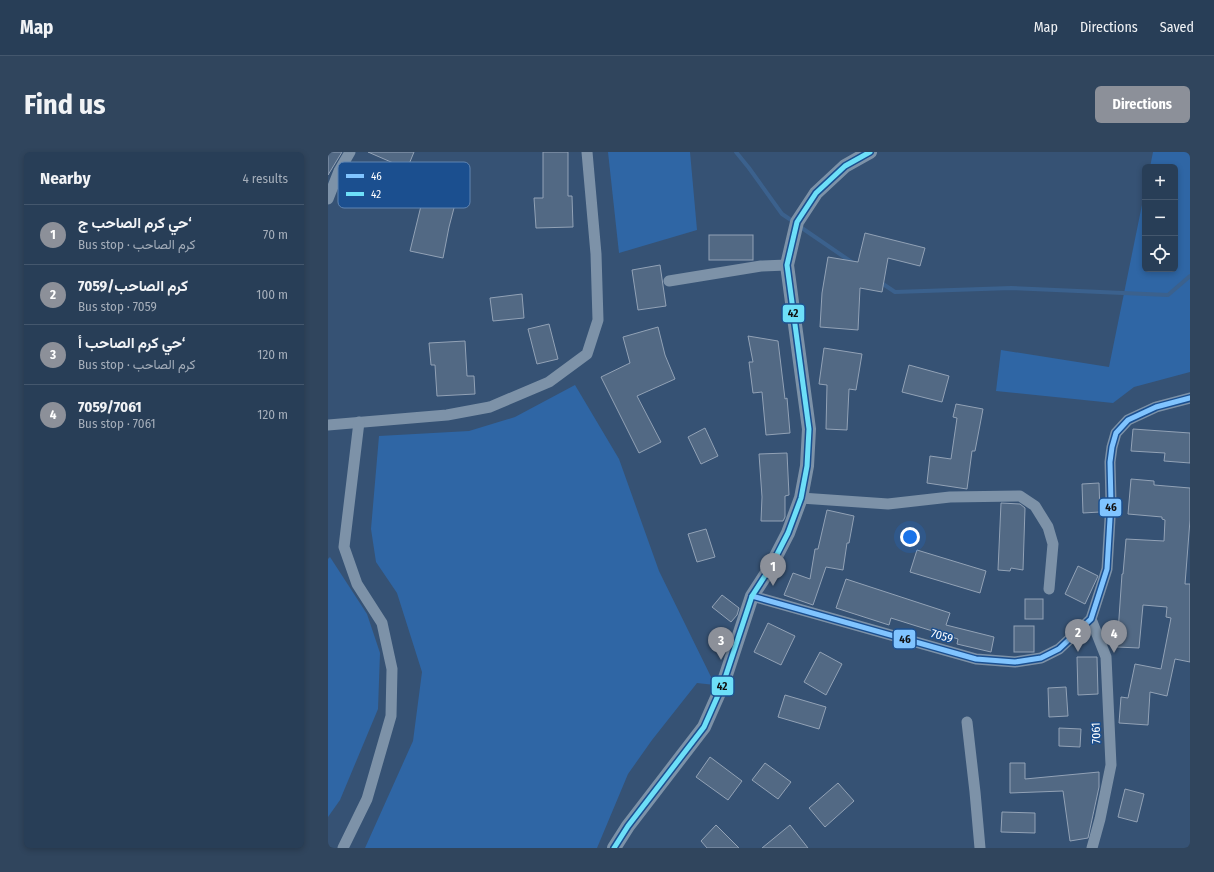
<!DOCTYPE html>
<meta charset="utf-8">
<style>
body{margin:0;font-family:"Fira Sans Condensed",Vazirmatn,sans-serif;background:#30455d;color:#f1f3f6}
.controls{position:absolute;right:12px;top:12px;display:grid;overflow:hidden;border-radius:6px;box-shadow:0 2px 6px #0003}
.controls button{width:36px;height:36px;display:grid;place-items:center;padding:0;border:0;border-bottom:1px solid #44576d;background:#283e57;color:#f1f3f6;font:20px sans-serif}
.you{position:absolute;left:582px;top:385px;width:14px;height:14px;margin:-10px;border:3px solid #fff;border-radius:50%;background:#1a73e8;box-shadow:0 0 0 6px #1a73e833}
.badge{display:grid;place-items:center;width:26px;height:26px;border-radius:50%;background:#8c9099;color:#fff;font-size:13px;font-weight:700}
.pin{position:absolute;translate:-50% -33px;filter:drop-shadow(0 1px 2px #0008)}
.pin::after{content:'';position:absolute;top:21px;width:14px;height:12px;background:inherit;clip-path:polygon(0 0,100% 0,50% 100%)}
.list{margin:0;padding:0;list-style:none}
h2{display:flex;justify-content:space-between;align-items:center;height:52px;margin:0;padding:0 16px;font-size:17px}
h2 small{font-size:13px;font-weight:400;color:#a5aeba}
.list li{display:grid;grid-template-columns:26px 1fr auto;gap:12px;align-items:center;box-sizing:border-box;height:60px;padding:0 16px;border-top:1px solid #44576d}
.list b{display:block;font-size:15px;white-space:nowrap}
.list p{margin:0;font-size:13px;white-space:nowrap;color:#a5aeba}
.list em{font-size:13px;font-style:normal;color:#a5aeba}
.icon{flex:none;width:22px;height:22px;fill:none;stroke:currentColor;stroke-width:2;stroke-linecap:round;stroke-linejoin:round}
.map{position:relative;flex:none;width:862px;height:696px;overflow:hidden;border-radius:6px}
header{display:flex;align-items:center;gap:24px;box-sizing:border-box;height:56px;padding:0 20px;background:#283e57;border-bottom:1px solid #44576d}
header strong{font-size:19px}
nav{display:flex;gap:22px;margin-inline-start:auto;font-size:14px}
.intro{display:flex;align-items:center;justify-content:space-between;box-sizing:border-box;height:96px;padding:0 24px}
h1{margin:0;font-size:28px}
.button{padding:10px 18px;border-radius:6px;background:#8c9099;color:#fff;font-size:14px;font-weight:700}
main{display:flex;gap:24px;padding:0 24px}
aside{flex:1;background:#283e57;border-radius:6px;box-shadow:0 2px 6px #0003}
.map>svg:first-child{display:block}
.green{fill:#2f66a5}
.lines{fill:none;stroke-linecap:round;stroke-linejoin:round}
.stream{stroke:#3b618d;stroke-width:4}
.building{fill:#526984;stroke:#92a2b6}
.minor{stroke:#7d92a8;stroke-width:11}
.tertiary{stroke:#7d92a8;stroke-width:14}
.bus-1-casing{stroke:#1b4f8f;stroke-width:8}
.bus-2-casing{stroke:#1b4f8f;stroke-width:8}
.bus-1{stroke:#80c4ff;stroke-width:5}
.bus-2{stroke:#6ddff8;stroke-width:5}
.labels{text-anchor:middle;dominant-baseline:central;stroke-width:3;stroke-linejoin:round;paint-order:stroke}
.street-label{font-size:12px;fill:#fff;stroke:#1b4f8f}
.key{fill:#1b4f8f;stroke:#5f84b1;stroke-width:1}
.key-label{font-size:11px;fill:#fff}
.line-badge{stroke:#1b4f8f;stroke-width:1.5}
.pale-badge-label{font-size:11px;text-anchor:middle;font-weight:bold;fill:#111}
</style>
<header>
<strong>Map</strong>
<nav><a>Map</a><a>Directions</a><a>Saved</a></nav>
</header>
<div class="intro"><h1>Find us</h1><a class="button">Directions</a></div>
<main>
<aside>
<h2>Nearby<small>4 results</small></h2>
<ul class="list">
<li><span class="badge">1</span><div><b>حي كرم الصاحب ج‘</b><p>Bus stop · كرم الصاحب</p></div><em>70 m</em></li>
<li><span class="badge">2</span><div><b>كرم الصاحب/7059</b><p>Bus stop · 7059</p></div><em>100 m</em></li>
<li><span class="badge">3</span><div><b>حي كرم الصاحب أ‘</b><p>Bus stop · كرم الصاحب</p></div><em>120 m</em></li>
<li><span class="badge">4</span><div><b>7059/7061</b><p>Bus stop · 7061</p></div><em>120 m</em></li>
</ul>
</aside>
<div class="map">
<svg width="862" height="696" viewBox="0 0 862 696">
<rect width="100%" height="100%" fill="#365274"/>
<g class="green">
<path d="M280,0h82l7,78 -78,23z"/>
<path d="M825,0h37v220l-56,15 -21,16 -117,-12 5,-41 108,17 36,-177v79h30v-102h-25z"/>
<path d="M247,233l44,74 40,112 56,114 -18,-2 -45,57 -24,34 -31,74h-232l48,-107 9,-69 -25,-79 -21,-31 -5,-33 8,-93 90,-5 46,-14z"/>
<path d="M2,405l37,57 13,39 -2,56 -38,91 -12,17v-258z"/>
</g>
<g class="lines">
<g class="stream">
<path d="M408,0l13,16 33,46 12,8"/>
<path d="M471,74l54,37"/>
<path d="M552,130l15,10 116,-4 157,7 22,-19"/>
</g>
</g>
<g class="building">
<path d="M0,0h14l-14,23z"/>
<path d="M40,0h46l-7,17z"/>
<path d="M215,0h25v44h4l1,31 -37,1 -2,-30h9z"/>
<path d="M100,25l32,8 -11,42 -6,31 -33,-7z"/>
<path d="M537,81l60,15 -5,18 -32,-8 -6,34 -22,-4 -2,42 -38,-3 2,-34 6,-36 30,5z"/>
<rect x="381" y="83" width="44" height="25"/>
<path d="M332,113l6,41 -28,4 -6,-40z"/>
<path d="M194,142l2,24 -31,3 -3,-23z"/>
<path d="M221,172l9,35 -21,5 -9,-35z"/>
<path d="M330,175l7,28 10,24 -38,17 24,46 -22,11 -38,-76 29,-14 -7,-26z"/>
<path d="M420,184l30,5 7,58 2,-1 3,35 -24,2 -4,-43 -9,1 -4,-31h4z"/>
<path d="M137,189l2,35h7l1,18 -38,2 -2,-31h-4l-2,-22z"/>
<path d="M496,196l38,6 -6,36 -7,-1 -2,41 -21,-1 1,-44 -8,-1z"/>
<path d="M581,213l40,11 -7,26 -40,-10z"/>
<path d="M628,252l27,5 -8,42h-3l-5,38 -40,-6 3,-27 21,3 6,-41 -4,-1z"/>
<path d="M377,276l13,28 -17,8 -13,-27z"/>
<path d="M805,277l57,4v30l-26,-2 1,-8 -34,-2z"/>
<path d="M459,301l2,42 -4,1v21l-2,4h-22l1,-24 -3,-43z"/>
<path d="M803,327l23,2v4l36,3v32l-5,64h5v78l-15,-3 -8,37 -17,-4 -2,33 -29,-2 2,-26 7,1 7,-34 26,5 10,-51 -5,-1 1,-10 -24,-2 -4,43 -22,-1 5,-73h1l3,-35 38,2 1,-21 -3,-1v-2l-34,-3z"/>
<path d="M771,331l1,29 -17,1 -1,-29z"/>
<path d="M673,351l19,1 5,4 -2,62 -12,-2 -1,3 -12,-1z"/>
<path d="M499,358l27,6 -5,27h-2l-4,27 -17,-3 -13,38 -29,-10 9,-22 17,6 5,-30h3z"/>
<path d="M378,377l9,28 -18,5 -9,-28z"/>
<path d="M589,398l69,21 -6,22 -70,-21z"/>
<path d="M750,414l20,10 -13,28 -20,-10z"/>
<path d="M518,427l104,34 -4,12 48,12 -3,15 -34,-8 1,-5 -67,-21 -2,7 -53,-17z"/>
<path d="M394,443l17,13 -2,7 -6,7 -19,-15z"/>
<rect x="697" y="447" width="18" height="20"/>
<path d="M440,471l27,13 -14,29 -27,-13z"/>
<rect x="686" y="474" width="20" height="26"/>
<path d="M492,500l22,12 -16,31 -22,-13z"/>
<path d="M749,505h20l1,37 -20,1z"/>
<path d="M738,535l2,29 -19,1 -1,-29z"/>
<path d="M457,543l41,12 -7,22 -41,-12z"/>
<path d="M731,576l22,1 -1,18 -21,-1z"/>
<path d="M382,605l32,24 -14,19 -32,-23z"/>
<path d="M437,611l26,19 -13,17 -26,-19z"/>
<path d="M682,611h15v16l74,-7v15l-11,51 -18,3 -7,-50 -53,2z"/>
<path d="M510,631l16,18 -29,26 -16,-19z"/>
<path d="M797,637l19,5 -7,28 -19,-5z"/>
<path d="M674,660l33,1v20l-34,-1z"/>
<path d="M388,673l23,23h-32l-6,-7z"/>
<path d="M462,673l18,23h-46z"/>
</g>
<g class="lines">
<g class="minor">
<path d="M0,47l11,-28 11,-19"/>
<path d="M341,129l92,-15 26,-1"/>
<path d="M0,273l119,-10 43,-8 59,-25 38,-28 11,-34 -2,-66 -9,-102"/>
<path d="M473,346l87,6 62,-7 70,-1 15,10 13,21 5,17 -4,45"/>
<path d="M424,444l224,63 39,3 26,-4 18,-9 32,-30 16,-50 4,-67 -1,-40 2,-15 4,-14 12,-13 28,-13 34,-9"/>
<path d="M763,467l15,38 5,108 -11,54 -8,29"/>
<path d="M639,570l8,70 5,56"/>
<path d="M15,696l24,-49 24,-83 1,-47 -10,-46 -25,-39 -13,-37 15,-125"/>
</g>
<path class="tertiary" d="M286,696l14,-22 76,-99 19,-43 29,-88 18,-28 18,-35 13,-35 6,-32 2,-37 -22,-164 10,-43 19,-29 29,-27 25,-14"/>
<defs>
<path id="bus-1" d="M424,444l224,63 39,3 26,-4 18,-9 32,-30 16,-50 4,-67 -1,-40 2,-15 4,-14 12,-13 28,-13 34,-9"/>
<path id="bus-2" d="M286,696l14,-22 76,-99 19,-43 29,-88 18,-28 18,-35 13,-35 6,-32 2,-37 -22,-164 10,-43 19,-29 29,-27 25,-14"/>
</defs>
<use href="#bus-1" class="bus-1-casing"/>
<use href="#bus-2" class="bus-2-casing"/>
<use href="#bus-1" class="bus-1"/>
<use href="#bus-2" class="bus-2"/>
</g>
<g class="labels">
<g class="street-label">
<text transform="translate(614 484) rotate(16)">7059</text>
<text transform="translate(768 581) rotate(-92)">7061</text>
</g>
</g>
<rect x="10" y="10" width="132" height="46" rx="6" class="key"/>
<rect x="18" y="22" width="18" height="4" fill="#80c4ff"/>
<rect x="18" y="40" width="18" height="4" fill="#6ddff8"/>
<g class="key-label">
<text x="43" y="28">46</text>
<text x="43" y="46">42</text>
</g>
<g class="line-badge">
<rect x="454" y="152" width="23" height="19" rx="4" fill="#6ddff8"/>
<rect x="771" y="346" width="23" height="19" rx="4" fill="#80c4ff"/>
<rect x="565" y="477" width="23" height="20" rx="4" fill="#80c4ff"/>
<rect x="383" y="524" width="23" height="20" rx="4" fill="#6ddff8"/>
</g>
<g class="pale-badge-label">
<text x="465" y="165">42</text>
<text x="783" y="359">46</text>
<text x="577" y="491">46</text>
<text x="394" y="538">42</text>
</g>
</svg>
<div class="controls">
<button>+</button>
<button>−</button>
<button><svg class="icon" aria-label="locate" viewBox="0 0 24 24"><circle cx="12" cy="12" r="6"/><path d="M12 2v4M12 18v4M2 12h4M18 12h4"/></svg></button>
</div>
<div class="you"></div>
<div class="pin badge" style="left:445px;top:434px">1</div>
<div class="pin badge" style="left:750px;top:500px">2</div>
<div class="pin badge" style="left:393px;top:508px">3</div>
<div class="pin badge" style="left:786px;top:501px">4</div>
</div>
</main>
